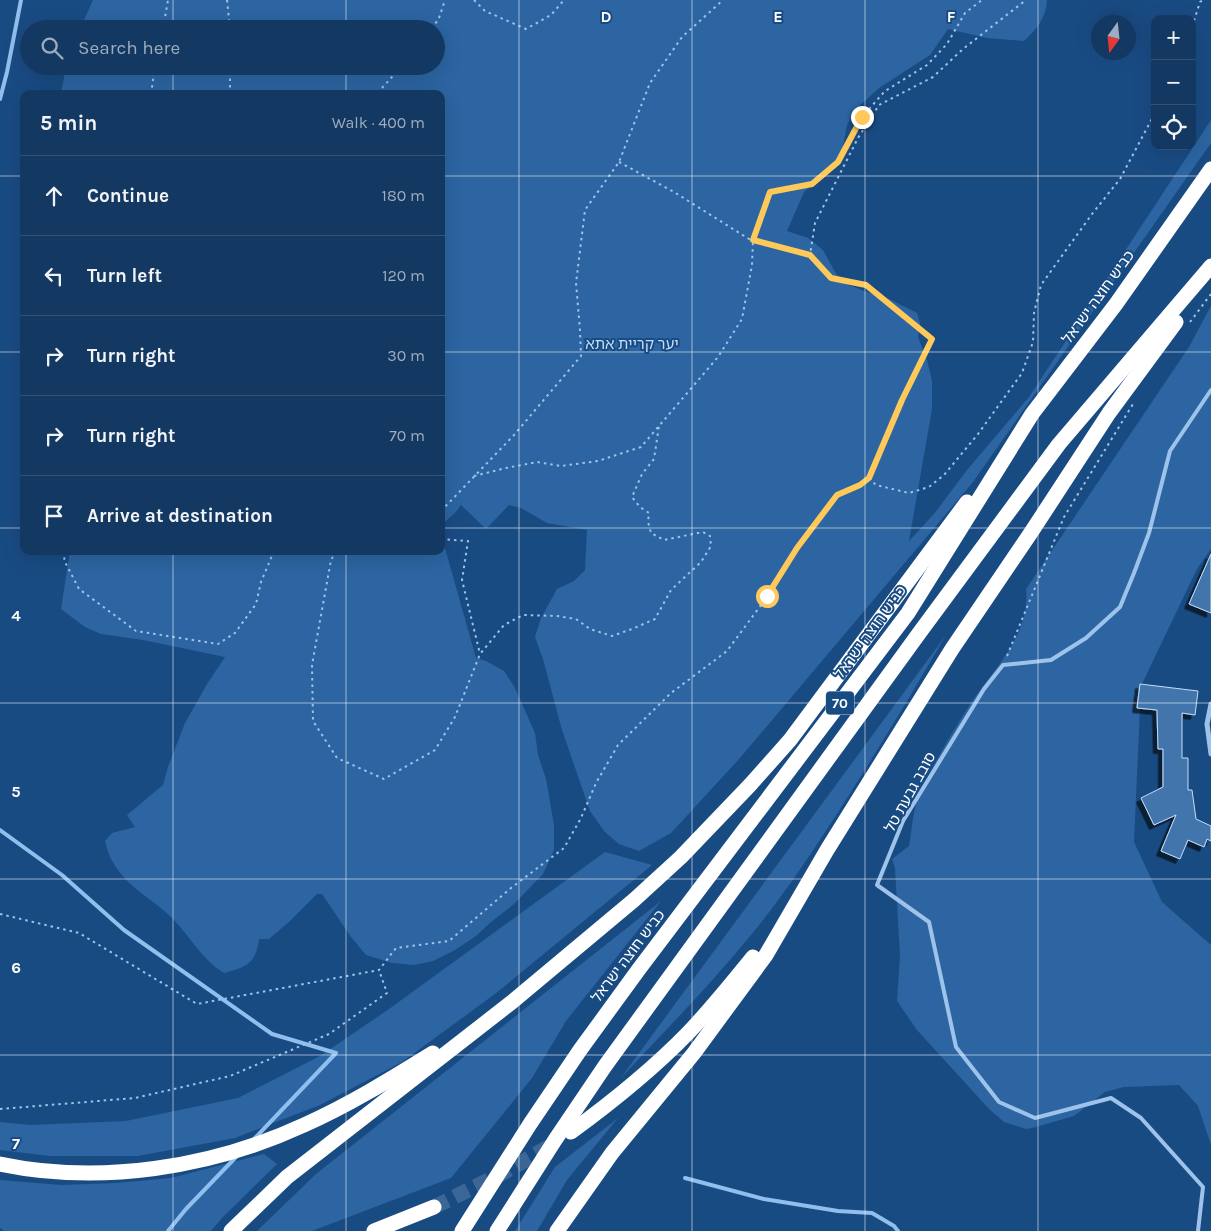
<!DOCTYPE html>
<meta charset="utf-8">
<style>
body{margin:0;font-family:Karla,"Noto Sans Hebrew",sans-serif;background:#20436b;color:#f1f3f6}
.controls{position:absolute;right:15px;top:15px;display:grid;overflow:hidden;border-radius:10px;box-shadow:0 5px 20px #0002}
.controls button{width:45px;height:45px;display:grid;place-items:center;padding:0;border:0;border-bottom:1px solid #325277;background:#133862;color:#f1f3f6;font:25px sans-serif}
.compass{position:absolute;left:1091px;top:15px;width:45px;height:45px;border-radius:50%;background:#133862;box-shadow:0 5px 20px #0002;rotate:195deg}
.stop{position:absolute;width:15px;height:15px;margin:-11px;border:4px solid #fec959;border-radius:50%;background:#fff}
.stop.end{background:#fec959;border-color:#fff;box-shadow:0 1px 5px #0008}
.list{margin:0;padding:0;list-style:none}
h2{display:flex;justify-content:space-between;align-items:center;height:65px;margin:0;padding:0 20px;font-size:21px}
h2 small{font-size:16px;font-weight:400;color:#9dacbe}
.list li{display:grid;grid-template-columns:32px 1fr auto;gap:15px;align-items:center;box-sizing:border-box;height:80px;padding:0 20px;border-top:1px solid #325277}
.list b{display:block;font-size:19px;white-space:nowrap}
.list em{font-size:16px;font-style:normal;color:#9dacbe}
.icon{flex:none;width:28px;height:28px;fill:none;stroke:currentColor;stroke-width:2;stroke-linecap:round;stroke-linejoin:round}
.map{position:relative;flex:none;width:1211px;height:1231px;overflow:hidden}
.search{position:absolute;background:#133862;box-shadow:0 5px 20px #0002;left:20px;top:20px;width:425px;height:55px;display:flex;align-items:center;gap:12px;box-sizing:border-box;padding:0 18px;border-radius:28px;color:#9dacbe;font-size:19px}
.panel{position:absolute;background:#133862;box-shadow:0 5px 20px #0002;left:20px;top:90px;width:425px;height:465px;border-radius:10px}
.map>svg:first-child{display:block}
.green{fill:#2c65a2}
.lines{fill:none;stroke-linecap:round;stroke-linejoin:round}
.stream{stroke:#90bfee;stroke-width:4}
.building{fill:#4275ac;stroke:#c3ddf8;filter:url(#shadow)}
.motorway-tunnel{stroke:#3c6696;stroke-width:15;stroke-dasharray:15 8;stroke-linecap:butt}
.path{stroke:#9ec3eb;stroke-width:2;stroke-dasharray:2.5 4;stroke-linecap:butt}
.service{stroke:#9ec3eb;stroke-width:4}
.minor{stroke:#9ec3eb;stroke-width:5}
.motorway{stroke:#fff;stroke-width:15}
.route{stroke:#fec959;stroke-width:6}
.grid{fill:none;stroke:#fff;stroke-width:1;stroke-opacity:0.55}
.labels{text-anchor:middle;dominant-baseline:central;stroke-width:4;stroke-linejoin:round;paint-order:stroke}
.shield{fill:#194b83;stroke:#bac9da;stroke-width:1}
.shield-label{font-size:14px;font-weight:bold;fill:#fff}
.street-label{font-size:15px;fill:#fff;stroke:#194b83}
.park-label{font-size:15px;fill:#c3ddf8;stroke:#194b83}
.grid-label{font-size:16px;text-anchor:middle;font-weight:bold;fill:#fff;stroke:#194b83;stroke-width:4;stroke-linejoin:round;paint-order:stroke}
</style>
<div class="map">
<svg width="1211" height="1231" viewBox="0 0 1211 1231">
<defs>
<filter id="shadow"><feDropShadow dx="-4.5" dy="4.5" stdDeviation="0" flood-color="#0009"/></filter>
</defs>
<rect width="100%" height="100%" fill="#194b83"/>
<g class="green">
<path d="M93,0h954c-1,18 -10,29 -23,41l-37,-3 -39,-9 -18,26 -51,33 -22,20 -10,17 -5,27 -4,11 -34,29 -17,39 21,7 15,12 12,22 9,11 20,8 25,8 28,14 3,10 -2,14 9,23 5,21v28l-23,132 25,-27 33,-44 62,-73 182,-277v23l-238,339 -233,276 -69,75 -32,18 -20,-7 -15,-13 -14,-20 -28,-81 -19,-71 -8,-22 6,-19 16,-29 17,-8 11,-11 2,-40 -40,-7 -26,-15 -12,-3 -23,24 -25,-24 -6,8 -14,12v-431h-380l5,-28h370v-37h-356z"/>
<path d="M1211,306v243l-14,20 -56,117 -7,156 28,60 49,43v200l-13,-39 -19,-21 -55,2 -19,5 -31,24 -42,12 -6,1 -22,-7 -15,-13 -72,-79 -20,-29 3,-45 -5,-88 -3,-9 17,-13c3,-16 4,-39 11,-53 14,-30 31,-59 49,-87 23,-36 62,-70 57,-117l163,-242z"/>
<path d="M441,534l35,124 10,3 18,10 10,15 21,47 3,22 8,24 8,46v25l-11,24 -29,30 -23,18 -15,14 -21,14 -22,11 -19,4 -22,-2 -26,-8 -15,-18 -29,-43h-5l-27,27 -21,18h-10c-3,25 -13,28 -35,34 -23,-14 -36,-40 -55,-58 -15,-14 -34,-24 -47,-40 -9,-11 -14,-20 -17,-34l7,-8 23,-6 -8,-12 36,-30 5,-18 17,-44 22,-39 18,-27 -82,-17 -42,-6 -16,-7 -24,-18 9,-58h371z"/>
<path d="M946,635c-33,57 -67,113 -102,168 -22,34 -44,68 -68,100 -47,63 -103,119 -156,176z"/>
<path d="M605,852l47,13 -157,129 -93,68 -82,43 -85,33 -97,18h-88l-50,-6v-28l31,3 95,-4 112,-23 82,-42 69,-47z"/>
<path d="M661,901l-95,120 -34,57 -81,100 -139,53h-55l59,-57z"/>
<path d="M618,1118l-51,62 -30,51h-22l40,-64z"/>
<path d="M264,1154l13,10 -55,54 -11,13h-207l-4,-3v-48l61,5 55,-2 55,-5z"/>
</g>
<g class="lines">
<g class="stream">
<path d="M0,99l7,-27 14,-72"/>
<path d="M0,830l62,45 62,55 148,104 64,19 -81,85"/>
<path d="M685,1178l79,21 74,12 34,2 22,13 4,5"/>
<path d="M168,1231l18,-22 50,-52"/>
</g>
</g>
<g class="building">
<path d="M1211,554v59l-22,-9z"/>
<path d="M1140,684l58,7 -3,24 -13,-2v45h6v32h4l4,29 15,7v15l-4,-2 -3,8 -16,-7 -8,19 -19,-8 15,-36 -22,10 -13,-27 22,-11v-38h-5l-1,-39 -20,-2z"/>
</g>
<g class="lines">
<path class="motorway-tunnel" d="M434,1207l67,-33 54,-31"/>
<g class="path">
<path d="M227,0l3,29"/>
<path d="M474,0l11,11 41,18 25,-14 13,-15"/>
<path d="M1192,27l8,-25 3,-2"/>
<path d="M163,29l5,-29"/>
<path d="M432,29l7,-11 6,-18"/>
<path d="M151,94l4,-28"/>
<path d="M230,94v-28"/>
<path d="M380,94l1,-5 21,-23"/>
<path d="M619,162l55,30 75,47 61,16"/>
<path d="M1190,322l21,-28"/>
<path d="M474,476l32,-8 31,-6 24,4 37,-5 43,-14 77,-90 24,-38 10,-54 1,-25 17,-48 43,-8 25,-21 24,-46 23,-26 42,-26 20,-21 18,-31 17,-13"/>
<path d="M869,478l7,7 33,8 20,-6 15,-12 34,-41 44,-61 11,-31 1,-29 7,-28 51,-71 28,-35 35,-66"/>
<path d="M441,511l73,-76 67,-79 -1,-26 -4,-47 9,-73 34,-48 31,-79 32,-46 41,-37"/>
<path d="M441,539l27,2 -6,39 18,74"/>
<path d="M66,551l-2,9 15,29 57,42 82,13 17,-11 21,-29 5,-22 13,-31"/>
<path d="M336,551l-5,9 -19,105 1,56 24,37 47,21 51,-29 20,-33 25,-63 24,-29 19,-10 34,1 19,3 14,10 22,7 20,-7 23,-10 16,-29 30,-28 10,-16 -1,-10 -7,-4 -39,8 -13,-7 -3,-11 1,-9 -9,-6 -8,-10 10,-23 12,-15 5,-33"/>
<path d="M1007,656l57,-139 69,-113"/>
<path d="M0,914l79,19 118,71 182,-34 17,-22 53,-7 62,-53 53,-40 17,-30 15,-35 22,-38 53,-52 56,-42 40,-54 30,-49 40,-53 22,-10 10,-7 33,-78 30,-61 -67,-54 -34,-8 -21,-22 5,-32 43,-85 21,-33 54,-28 30,-28 63,-49"/>
<path d="M0,1109l135,-11 95,-22 99,-42 58,-41 -8,-23"/>
</g>
<path class="service" d="M1198,1231l5,-44 -62,-69 -30,-20 -76,20 -36,-16 -43,-55 -27,-125 -52,-37 26,-64 81,-132 19,-24 48,-5 35,-22 34,-31 14,-34 15,-40 21,-82 41,-61"/>
<path class="minor" d="M1211,704l-4,20 4,30"/>
<g class="motorway">
<path d="M571,1132c41,-30 82,-63 117,-99 23,-24 44,-50 65,-76"/>
<path d="M0,1164c100,21 211,4 304,-39 45,-20 87,-46 129,-72"/>
<path d="M231,1231l56,-54 225,-175 122,-102 47,-43 69,-72 40,-45 177,-238"/>
<path d="M374,1231l60,-24"/>
<path d="M462,1231l68,-107 50,-74 59,-81 269,-356 124,-199 84,-110 95,-135"/>
<path d="M497,1231l58,-91 50,-74 315,-434 139,-188 152,-178"/>
<path d="M557,1231l55,-78 82,-100 72,-98 61,-105 125,-201 80,-118 77,-118 67,-91"/>
</g>
</g>
<g class="lines">
<path class="route" d="M767,596l30,-48 40,-53 23,-10 9,-7 33,-78 30,-61 -66,-54 -35,-7 -21,-23 -57,-15 17,-48 42,-8 26,-22 24,-45"/>
</g>
<path class="grid" d="M173,0v29M346,0v29M519,0v1231M692,0v1231M865,0v1231M1038,0v1231M173,66v28M346,66v28M0,176h24M441,176h770M0,352h24M441,352h770M0,528h24M441,528h770M173,551v680M346,551v680M0,703h1211M0,879h1211M0,1055h1211"/>
<g class="labels">
<rect class="shield" x="826" y="691.5" width="28" height="23" rx="4"/>
<g class="shield-label">
<text x="840" y="703">70</text>
</g>
<g class="street-label">
<text transform="translate(1098 297) rotate(-54)">כביש חוצה ישראל</text>
<text transform="translate(870 632) rotate(-54)">כביש חוצה ישראל</text>
<text transform="translate(910 792) rotate(-61)">סובב גבעת טל</text>
<text transform="translate(628 956) rotate(-53)">כביש חוצה ישראל</text>
</g>
<g class="park-label">
<text x="632" y="344">יער קריית אתא</text>
</g>
</g>
<g class="grid-label">
<text x="606" y="22">D</text>
<text x="778" y="22">E</text>
<text x="951" y="22">F</text>
<text x="16" y="621">4</text>
<text x="16" y="797">5</text>
<text x="16" y="973">6</text>
<text x="16" y="1149">7</text>
</g>
</svg>
<div class="controls">
<button>+</button>
<button>−</button>
<button><svg class="icon" aria-label="locate" viewBox="0 0 24 24"><circle cx="12" cy="12" r="6"/><path d="M12 2v4M12 18v4M2 12h4M18 12h4"/></svg></button>
</div>
<svg class="compass" viewBox="-18 -18 36 36"><path d="M0-13l5 13h-10z" fill="#e53935"/><path d="M0 13l5-13h-10z" fill="#9dacbe"/></svg>
<div class="stop" style="left:767px;top:596px"></div>
<div class="stop end" style="left:862px;top:117px"></div>
<div class="search"><svg class="icon" aria-label="search" viewBox="0 0 24 24"><circle cx="10" cy="10" r="6"/><path d="M15 15l6 6"/></svg>Search here</div>
<section class="panel">
<h2>5 min<small>Walk · 400 m</small></h2>
<ul class="list">
<li><svg class="icon" aria-label="ahead" viewBox="0 0 24 24"><path d="M12 20V5M6 11l6-6 6 6"/></svg><div><b>Continue</b></div><em>180 m</em></li>
<li><svg class="icon" aria-label="left" viewBox="0 0 24 24"><path d="M17 20v-9H6M10 6l-5 5 5 5"/></svg><div><b>Turn left</b></div><em>120 m</em></li>
<li><svg class="icon" aria-label="right" viewBox="0 0 24 24"><path d="M7 20v-9h11M14 6l5 5-5 5"/></svg><div><b>Turn right</b></div><em>30 m</em></li>
<li><svg class="icon" aria-label="right" viewBox="0 0 24 24"><path d="M7 20v-9h11M14 6l5 5-5 5"/></svg><div><b>Turn right</b></div><em>70 m</em></li>
<li><svg class="icon" aria-label="arrive" viewBox="0 0 24 24"><path d="M6 21V4h12l-3 4 3 4H6"/></svg><div><b>Arrive at destination</b></div></li>
</ul>
</section>
</div>
